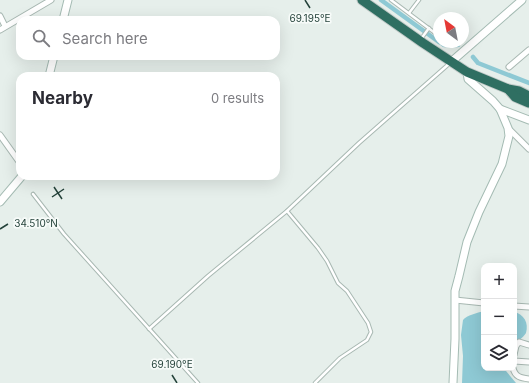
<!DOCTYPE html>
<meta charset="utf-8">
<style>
body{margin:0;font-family:Inter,sans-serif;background:#f2f2f3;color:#2b2b33}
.controls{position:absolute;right:12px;bottom:12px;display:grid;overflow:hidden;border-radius:8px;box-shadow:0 4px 16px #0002}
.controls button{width:36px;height:36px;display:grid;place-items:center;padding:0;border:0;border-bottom:1px solid #e1e1e2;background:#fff;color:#2b2b33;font:20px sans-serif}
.compass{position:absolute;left:433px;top:12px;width:36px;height:36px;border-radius:50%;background:#fff;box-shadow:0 4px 16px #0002;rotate:328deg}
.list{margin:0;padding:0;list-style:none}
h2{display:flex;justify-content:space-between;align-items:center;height:52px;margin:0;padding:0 16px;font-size:17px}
h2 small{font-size:13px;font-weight:400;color:#7c7c81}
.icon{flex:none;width:22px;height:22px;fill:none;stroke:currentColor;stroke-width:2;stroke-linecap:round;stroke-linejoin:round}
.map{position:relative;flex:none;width:529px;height:383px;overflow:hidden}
.search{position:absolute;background:#fff;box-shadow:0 4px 16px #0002;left:16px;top:16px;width:264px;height:44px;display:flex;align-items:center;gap:10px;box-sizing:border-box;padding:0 14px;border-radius:12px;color:#7c7c81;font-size:15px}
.panel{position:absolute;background:#fff;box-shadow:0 4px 16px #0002;left:16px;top:72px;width:264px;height:108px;border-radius:12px}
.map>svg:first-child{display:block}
.water{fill:#8ec9d4}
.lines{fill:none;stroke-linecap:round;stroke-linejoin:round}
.canal{stroke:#8ec9d4;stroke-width:4.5}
.lane-casing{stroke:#a8b8b2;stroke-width:4.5}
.street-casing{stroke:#a8b8b2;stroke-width:7}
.secondary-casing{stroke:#a4bbb3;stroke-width:9}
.highway-casing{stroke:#c2cac8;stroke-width:11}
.lane{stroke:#fff;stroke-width:2.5}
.street{stroke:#fff;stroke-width:5}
.secondary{stroke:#fff;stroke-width:7}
.highway{stroke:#2f6f62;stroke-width:9}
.ticks{fill:none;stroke:#24423a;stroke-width:1.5}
.ticks-label{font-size:10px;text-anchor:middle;fill:#24423a;stroke:#f7fbf9;stroke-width:3.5;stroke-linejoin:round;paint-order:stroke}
</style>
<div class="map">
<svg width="529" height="383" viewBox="0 0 529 383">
<rect width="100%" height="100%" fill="#e6efeb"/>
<g class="water">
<path d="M484,311v57h21l1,3 10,12h-54l1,-27 -2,-21 2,-15c4,-5 14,-7 21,-9z"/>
<path d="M514,312c10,2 15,11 12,21 -3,5 -9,8 -12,12z"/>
</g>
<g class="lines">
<g class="canal">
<path d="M381,0l58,42"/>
<path d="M440,42l4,3h14"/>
<path d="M473,57l5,6 51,20"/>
</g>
<defs>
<g id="lane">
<path d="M391,0l48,36"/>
<path d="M409,13l10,-13"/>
<path d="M421,39l8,-11"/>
<path d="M33,194l31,40 134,149"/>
<path d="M287,211l31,37 9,13 11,22 9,8 21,32 3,9 -4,8 -27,18 -25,25"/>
<path d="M149,329l59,-53 79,-65 72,-68 91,-80"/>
</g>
<g id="street">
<path d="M0,16l5,10"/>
<path d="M0,30l51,-30"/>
<path d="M509,67l20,-17"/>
<path d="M508,128l21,21"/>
<path d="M0,135l20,28"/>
<path d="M455,300l29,3"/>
<path d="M514,306l15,1"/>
<path d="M514,355l2,-9 3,-4 10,3"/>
<path d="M514,361l15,1"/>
<path d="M513,368c2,9 8,10 16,11"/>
</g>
<g id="secondary">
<path d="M63,20l5,-20"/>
<path d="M451,62l71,-62"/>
<path d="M49,76l5,-20"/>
<path d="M500,109l29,11"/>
<path d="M0,202l22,-26"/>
<path d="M453,383l2,-44v-48l4,-15 8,-34 12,-30 23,-48 7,-28 -1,-8 -8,-19 -7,-8 -25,-22 -1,-7"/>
</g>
<g id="highway">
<path d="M362,0l61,43 44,29 41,17 11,2 10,5"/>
<path d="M508,89l7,8 14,6"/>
</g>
</defs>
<use href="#lane" class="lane-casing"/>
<use href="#street" class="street-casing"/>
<use href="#secondary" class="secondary-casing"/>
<use href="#highway" class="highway-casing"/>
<use href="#lane" class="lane"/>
<use href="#street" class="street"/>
<use href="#secondary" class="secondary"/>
<use href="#highway" class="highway"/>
</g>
<path class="ticks" d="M305,0l5,8M54,187l8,12M52,197l12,-8M0,229l8,-5M172,375l5,8"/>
<g class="ticks-label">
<text x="310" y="22">69.195°E</text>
<text x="36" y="227">34.510°N</text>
<text x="172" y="368">69.190°E</text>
</g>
</svg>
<div class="controls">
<button>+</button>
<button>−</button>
<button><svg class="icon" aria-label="layers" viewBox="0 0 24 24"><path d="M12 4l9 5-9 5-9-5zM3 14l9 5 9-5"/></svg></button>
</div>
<svg class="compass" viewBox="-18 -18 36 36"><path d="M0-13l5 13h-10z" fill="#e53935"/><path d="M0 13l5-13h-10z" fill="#7c7c81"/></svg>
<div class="search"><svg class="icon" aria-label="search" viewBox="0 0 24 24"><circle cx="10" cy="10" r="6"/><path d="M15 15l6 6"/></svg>Search here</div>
<section class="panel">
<h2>Nearby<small>0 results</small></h2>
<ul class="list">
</ul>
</section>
</div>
